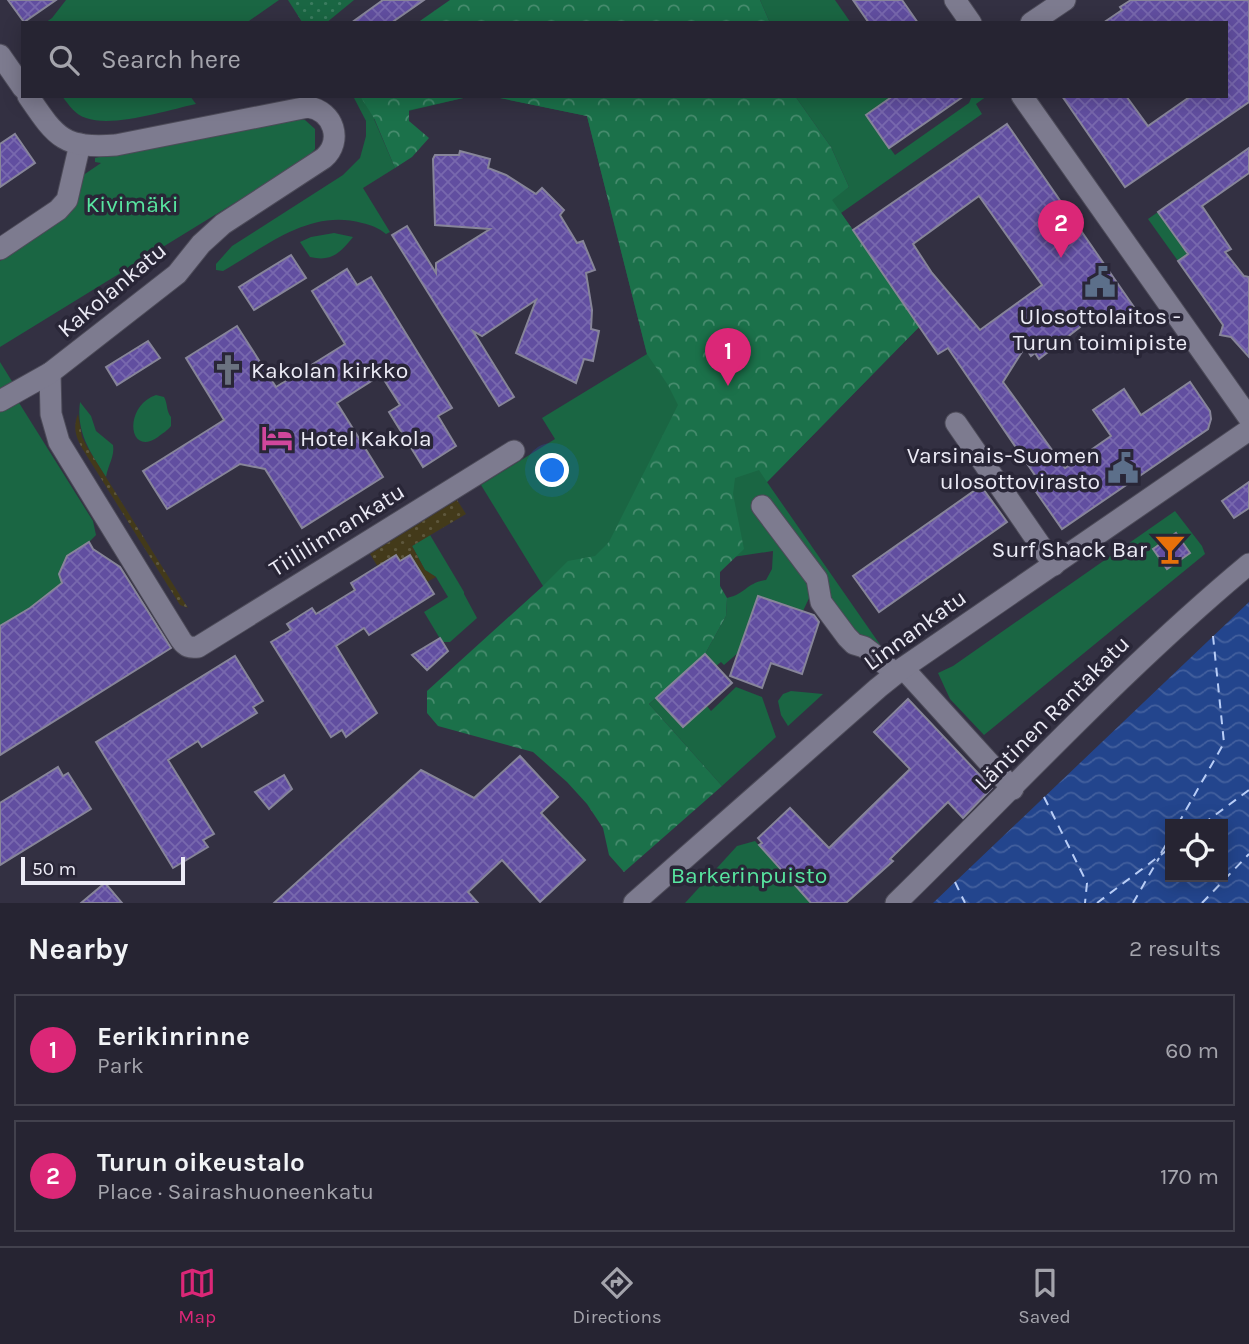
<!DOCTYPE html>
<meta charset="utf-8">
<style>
body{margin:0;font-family:Karla,sans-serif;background:#32303e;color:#f1f3f6}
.controls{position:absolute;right:21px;bottom:21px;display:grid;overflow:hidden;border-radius:0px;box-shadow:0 4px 18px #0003}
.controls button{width:63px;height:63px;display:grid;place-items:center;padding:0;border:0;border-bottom:2px solid #42414d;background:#262432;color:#f1f3f6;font:35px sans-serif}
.scale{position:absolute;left:21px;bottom:18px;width:164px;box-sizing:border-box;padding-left:7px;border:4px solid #ecebf6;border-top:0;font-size:19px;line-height:24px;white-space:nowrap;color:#ecebf6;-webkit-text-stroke:5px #292637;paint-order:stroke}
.you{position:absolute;left:553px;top:471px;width:24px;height:24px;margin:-18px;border:5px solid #fff;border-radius:50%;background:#1a73e8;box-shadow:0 0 0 10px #1a73e833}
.badge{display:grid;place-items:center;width:46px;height:46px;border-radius:50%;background:#db2777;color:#fff;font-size:23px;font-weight:700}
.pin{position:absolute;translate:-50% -58px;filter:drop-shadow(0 2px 4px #0008)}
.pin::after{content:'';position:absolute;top:37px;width:24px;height:21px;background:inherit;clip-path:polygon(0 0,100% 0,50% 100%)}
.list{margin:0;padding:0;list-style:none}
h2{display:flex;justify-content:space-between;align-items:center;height:91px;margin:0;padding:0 28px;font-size:30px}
h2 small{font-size:23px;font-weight:400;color:#a4a4ac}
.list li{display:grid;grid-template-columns:46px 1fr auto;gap:21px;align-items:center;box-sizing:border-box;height:112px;margin:0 14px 14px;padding:0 14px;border:2px solid #42414d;border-radius:0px}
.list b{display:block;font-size:26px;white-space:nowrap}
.list p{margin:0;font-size:23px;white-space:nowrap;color:#a4a4ac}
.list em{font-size:23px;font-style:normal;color:#a4a4ac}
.icon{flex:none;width:38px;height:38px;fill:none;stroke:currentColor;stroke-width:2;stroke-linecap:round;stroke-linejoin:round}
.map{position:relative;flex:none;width:1249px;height:903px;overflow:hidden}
.search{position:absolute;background:#262432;box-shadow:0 4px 18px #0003;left:21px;right:21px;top:21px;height:77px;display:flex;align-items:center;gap:18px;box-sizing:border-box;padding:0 24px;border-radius:0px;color:#a4a4ac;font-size:26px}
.sheet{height:343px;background:#262432}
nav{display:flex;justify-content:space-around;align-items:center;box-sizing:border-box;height:98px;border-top:2px solid #42414d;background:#262432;font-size:19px;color:#a4a4ac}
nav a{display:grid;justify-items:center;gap:4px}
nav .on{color:#db2777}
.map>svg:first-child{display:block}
.green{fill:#1a6643}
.forest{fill:url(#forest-crowns)}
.sand{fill:url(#sand-dots)}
.garden{fill:url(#garden-dots)}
.water{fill:url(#water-waves);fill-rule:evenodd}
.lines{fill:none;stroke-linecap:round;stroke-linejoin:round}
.ferry{stroke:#b8cdf7;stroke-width:2;stroke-dasharray:9 7;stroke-linecap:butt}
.building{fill:url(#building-cross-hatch);stroke:#878599;stroke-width:2;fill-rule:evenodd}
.minor-casing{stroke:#4d4b59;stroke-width:23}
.minor{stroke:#7d7b8f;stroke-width:21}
.labels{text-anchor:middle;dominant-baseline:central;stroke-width:7;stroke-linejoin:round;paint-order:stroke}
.park-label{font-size:23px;fill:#58e6a1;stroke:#292637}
.street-label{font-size:23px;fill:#ecebf6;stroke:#292637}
.poi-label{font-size:23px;fill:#ecebf6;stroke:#292637;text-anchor:start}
</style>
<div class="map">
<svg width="1249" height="903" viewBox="0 0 1249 903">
<defs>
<pattern id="forest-crowns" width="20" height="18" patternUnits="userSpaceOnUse" patternTransform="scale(1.75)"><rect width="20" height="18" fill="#1b714a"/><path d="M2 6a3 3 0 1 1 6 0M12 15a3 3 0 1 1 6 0" fill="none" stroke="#478c6e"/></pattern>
<pattern id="sand-dots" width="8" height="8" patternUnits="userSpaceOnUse" patternTransform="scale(1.75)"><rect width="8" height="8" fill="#433a1a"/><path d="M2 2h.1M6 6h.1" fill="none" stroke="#5e573c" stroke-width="1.8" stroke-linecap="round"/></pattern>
<pattern id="garden-dots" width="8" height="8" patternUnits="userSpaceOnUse" patternTransform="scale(1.75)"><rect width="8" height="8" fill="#1a6643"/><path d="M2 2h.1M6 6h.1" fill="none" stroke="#3b7c5f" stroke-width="1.8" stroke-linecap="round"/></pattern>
<pattern id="water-waves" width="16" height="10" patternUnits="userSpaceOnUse" patternTransform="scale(1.75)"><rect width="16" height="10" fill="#23458d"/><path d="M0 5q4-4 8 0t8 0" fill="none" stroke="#43609e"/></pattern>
<pattern id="building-cross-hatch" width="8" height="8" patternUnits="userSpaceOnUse" patternTransform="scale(1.75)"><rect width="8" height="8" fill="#614ea0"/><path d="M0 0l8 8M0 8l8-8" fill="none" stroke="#7868ae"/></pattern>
</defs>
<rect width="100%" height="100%" fill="#333042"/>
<g class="green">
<path d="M66,0h213l-33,23h-201l7,-5z"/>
<path d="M760,0h75l16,23h-81z"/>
<path d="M62,96h128l6,8c-28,6 -83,24 -110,14 -11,-3 -17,-13 -24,-22z"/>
<path d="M353,96h119l-98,23 21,49 -32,20 27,44 -4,2c-7,-6 -15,-9 -24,-11 -52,-15 -97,24 -139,48l-7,-1v-6l16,-18 111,-71 17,-17 6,-22v-15z"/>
<path d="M490,96h269l73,103 17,-12 -18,-40 -36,-51h93l1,3 -23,16 29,40 74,-52 3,-7h15l-11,8 6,10 -141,99 79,113 -153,156 114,164 -14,9 -56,-61 -8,17 -45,-15 -19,56 -15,13 -3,-3 -5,4 -11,-12 21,-38 1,-18c19,-4 19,-15 39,-18l6,-11 1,-18 -230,35 -62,-101 74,-46 -13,-21 105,-64 -60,-238z"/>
<path d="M293,118l12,2 10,9v20l-9,10 -306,188v-86l64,-44 15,-39 22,-15 -6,-1v-4z"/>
<path d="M1158,212l29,42 -9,7 -30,-42z"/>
<path d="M334,233l19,4c-13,16 -21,25 -43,20l-10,-15 11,-5z"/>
<path d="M0,362l13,21 -2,7 82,131 3,14 -7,7 -22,14 -8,18 3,9 -32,25 -30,18z"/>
<path d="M156,395l8,2c4,7 2,14 7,20v9c-4,5 -8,7 -13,11 -30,21 -35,-31 -2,-42z"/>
<path d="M80,402l11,14 5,15 17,14c2,11 -5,20 -7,32 -16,-25 -30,-45 -26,-75z"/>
<path d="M1175,511l27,35 3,8 -221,181 -34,-36 -12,-26 15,-7z"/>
<path d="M430,535l34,57v2l13,24 -27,24h-8l-18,-30 24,-15 -12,-20 -11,-7 -13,-24z"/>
<path d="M736,687l26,10 14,40 -54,49 -73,-82 7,-6 27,29 24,-21 4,5z"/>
<path d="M791,691l32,3 -35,32 -7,-11 -3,-14 5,-7z"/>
<path d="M755,841l56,62h-126l52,-57z"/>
</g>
<g class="forest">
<path d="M450,0h310l10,23h-353z"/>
<path d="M360,96h112l-63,14v11l20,17 -17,19 -17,11 -21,-50z"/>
<path d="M490,96h305l36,51 18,40 -17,13 88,126 -153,156 -8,-12 -24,8 -2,16 11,55 -24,23v14l7,12 -1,18 -21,38 -56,50 73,82 -98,86 -15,-17 -6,-27 -16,-24 -20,-22 -34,-30 -95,-26 -11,-13v-22l116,-105 25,-25 27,-5 14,-14 69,-137 -10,-20 -21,-31 -60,-238z"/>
</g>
<g class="sand">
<path d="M78,414l4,23 5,10 101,161 -8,-3 -98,-157c-7,-13 -9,-21 -4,-34z"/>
<path d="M457,500l9,14 -54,32 13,24 11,7 -9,5 -17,-26 -10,5 -4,-6 -18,12 -8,-13z"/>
</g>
<path class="garden" d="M288,0h66l-28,23h-15l-2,-2 -7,1z"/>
<path class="water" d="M1249,602v301h-316zM1170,824h53v53h-53z"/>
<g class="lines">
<g class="ferry">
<path d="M1044,797l43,86 -2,20"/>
<path d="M1178,824l46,-81 -11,-107"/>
<path d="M1203,824l46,-34"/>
<path d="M1161,853l9,-15"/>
<path d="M955,882l10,21"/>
<path d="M1097,903l73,-55"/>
<path d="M1133,903l26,-45"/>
<path d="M1202,903l47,-49"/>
</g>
</g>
<g class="building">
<path d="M8,0h48l-32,22z"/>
<path d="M383,0h41l-33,23h-40z"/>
<path d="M853,0h49l16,23h-49z"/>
<path d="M1131,0h118v102l-124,85 -63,-91h64l22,30 43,-30h35v-73h-123l19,-13 -2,-3z"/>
<path d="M893,96h71l-75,52 -23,-33z"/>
<path d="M1007,124l131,189 -53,5 -5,9 -41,32 -4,-6 -4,3 -6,-9 -22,35 62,86 46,-32 -18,-26 31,-21 17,26 49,-33 20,29 1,8 -3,10 -146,100 -28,-40 7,-5 -93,-136 -10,6 -85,-124zM979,196l63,89 -62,45 -48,-57 -19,-29z"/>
<path d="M15,134l20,29 -35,24v-43z"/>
<path d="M1249,148v25l-47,33 29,43 -6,3 19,24 5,1v80l-18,-20 -11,-2 3,-10 -45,-64 10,-7 -30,-42z"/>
<path d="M460,151l30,8 -2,9 18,7 30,19 6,-6 22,22 -4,5 17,28 6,-2 12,29 -9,3 6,37 -1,19 8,2 -6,30 -9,-2 -8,24 -60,-30 20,-53 -54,36 -9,-5 41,66 -15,9 -107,-171 15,-9 29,47v-10l54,-34 -55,-4 -2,-66 2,-4h24z"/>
<path d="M291,255l15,23 -52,32 -15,-23z"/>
<path d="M347,269l10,16 14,-8 81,131 -14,8 18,30 -33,21 -34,-55 11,-7 -19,-30 -44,28 46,74 -81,51 -37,-59 -25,-5 -73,45 -24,-38 81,-51 -38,-62 51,-32 39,61 69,-43 -33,-53z"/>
<path d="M148,341l12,17 -43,27 -11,-18z"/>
<path d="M1249,482v26l-15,10 -12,-17z"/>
<path d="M981,486l26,36 -128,90 -26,-36z"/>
<path d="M1176,533l14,20 -23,16 -14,-20z"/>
<path d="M89,542l4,7 27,18 51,81 -171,107v-129l30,-18 32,-25 -3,-9 8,-18z"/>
<path d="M396,555l4,6 10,-6 24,39 -65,41 -5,-7 -28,18 41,67 -31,24 -4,-7 -11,7 -60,-95 20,-12 -4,-6 25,-16 4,6 39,-24 -4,-7z"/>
<path d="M758,596l56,19 5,7 -17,52 -31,-11 -9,25 -32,-12z"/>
<path d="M440,638l8,13 -21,19 -15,-15z"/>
<path d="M705,654l27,29 -49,44 -27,-29z"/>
<path d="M235,656l28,45 -10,6 4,6 -55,34 -4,-6 -30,19 46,74 -11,6 5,7 -35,21 -77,-126z"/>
<path d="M908,699l84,89 -29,30 -15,-16 -58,57 3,2 -47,42h-35l-52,-58 3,-2 -4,-5 32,-30 39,40 81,-79 -36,-37z"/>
<path d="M520,756l38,41 -17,16 44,47 -45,42 -38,-42 -34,32 10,11h-204l147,-133 53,28z"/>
<path d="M58,767l5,9 5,-3 23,36 -91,56v-62z"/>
<path d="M284,775l8,14 -23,20 -14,-17z"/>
<path d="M105,883l17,20h-41z"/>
</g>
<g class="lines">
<defs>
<g id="minor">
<path d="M955,0l16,23"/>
<path d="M1031,23l34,-23"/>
<path d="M0,55l23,33"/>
<path d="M1022,96l227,322"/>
<path d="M0,249l58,-39 9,-10 13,-56"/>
<path d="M50,373l1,41 8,28 122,198c5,7 9,8 17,7l316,-196"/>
<path d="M0,401l50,-28 127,-99 24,-30 22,-20 101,-66c19,-17 10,-47 -16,-51l-192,38c-53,4 -60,-8 -88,-49"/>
<path d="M956,423l98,142"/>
<path d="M762,506l55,73 4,23 26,35 7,7 10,3 12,9 19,18"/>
<path d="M903,668l110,121"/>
<path d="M634,903l244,-215 25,-20 346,-238"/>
<path d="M896,903c117,-114 228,-235 353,-339"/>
</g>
</defs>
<use href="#minor" class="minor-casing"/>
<use href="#minor" class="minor"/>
</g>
<defs>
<symbol id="civic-bare" viewBox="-9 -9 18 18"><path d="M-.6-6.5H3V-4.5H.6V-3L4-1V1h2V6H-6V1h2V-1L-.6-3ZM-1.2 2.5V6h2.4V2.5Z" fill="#5c6f8a" stroke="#292637" stroke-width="2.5" paint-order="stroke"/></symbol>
<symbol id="church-bare" viewBox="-9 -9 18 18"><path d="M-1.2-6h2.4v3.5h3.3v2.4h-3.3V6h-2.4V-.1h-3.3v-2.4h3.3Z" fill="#6b7280" stroke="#292637" stroke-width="2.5" paint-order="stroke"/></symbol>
<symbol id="hotel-bare" viewBox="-9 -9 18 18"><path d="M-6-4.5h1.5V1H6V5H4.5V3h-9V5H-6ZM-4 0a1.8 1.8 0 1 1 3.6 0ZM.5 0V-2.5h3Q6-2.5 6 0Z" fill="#d1479c" stroke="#292637" stroke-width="2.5" paint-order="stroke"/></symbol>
<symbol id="bar-bare" viewBox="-9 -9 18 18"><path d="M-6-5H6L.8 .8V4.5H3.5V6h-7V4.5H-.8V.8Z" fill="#e8710a" stroke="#292637" stroke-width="2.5" paint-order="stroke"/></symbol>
</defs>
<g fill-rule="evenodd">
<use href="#civic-bare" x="1078" y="260" width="44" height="44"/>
<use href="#church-bare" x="206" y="348" width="44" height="44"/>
<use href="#hotel-bare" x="255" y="416" width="44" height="44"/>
<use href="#civic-bare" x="1101" y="446" width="44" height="44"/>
<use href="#bar-bare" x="1148" y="527" width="44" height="44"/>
</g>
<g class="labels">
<g class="park-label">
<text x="132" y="204">Kivimäki</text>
<text x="749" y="875">Barkerinpuisto</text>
</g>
<g class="street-label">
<text transform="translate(112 290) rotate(-40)">Kakolankatu</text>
<text transform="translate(337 530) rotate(-32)">Tiililinnankatu</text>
<text transform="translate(915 630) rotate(-36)">Linnankatu</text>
<text transform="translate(1052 713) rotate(-45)">Läntinen Rantakatu</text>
</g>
<g class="poi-label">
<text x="1100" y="316" text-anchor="middle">Ulosottolaitos -<tspan x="1100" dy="26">Turun toimipiste</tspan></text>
<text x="251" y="370">Kakolan kirkko</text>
<text x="300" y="438">Hotel Kakola</text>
<text x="1100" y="455" text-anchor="end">Varsinais-Suomen<tspan x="1100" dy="26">ulosottovirasto</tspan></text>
<text x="1147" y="549" text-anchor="end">Surf Shack Bar</text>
</g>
</g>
</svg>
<div class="controls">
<button><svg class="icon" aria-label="locate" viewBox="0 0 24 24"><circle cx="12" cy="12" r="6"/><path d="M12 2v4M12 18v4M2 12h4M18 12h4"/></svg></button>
</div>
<div class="scale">50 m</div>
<div class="you"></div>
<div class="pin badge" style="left:728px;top:386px">1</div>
<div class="pin badge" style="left:1061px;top:258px">2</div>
<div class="search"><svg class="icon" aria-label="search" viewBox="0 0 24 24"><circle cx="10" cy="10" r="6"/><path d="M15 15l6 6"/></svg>Search here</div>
</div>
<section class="sheet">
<h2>Nearby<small>2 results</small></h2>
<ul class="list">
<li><span class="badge">1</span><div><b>Eerikinrinne</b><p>Park</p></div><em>60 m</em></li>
<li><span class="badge">2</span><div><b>Turun oikeustalo</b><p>Place · Sairashuoneenkatu</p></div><em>170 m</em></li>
</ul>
</section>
<nav>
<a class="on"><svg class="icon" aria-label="map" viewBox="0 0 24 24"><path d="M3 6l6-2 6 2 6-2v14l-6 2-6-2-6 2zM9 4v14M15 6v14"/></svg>Map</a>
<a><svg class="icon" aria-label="directions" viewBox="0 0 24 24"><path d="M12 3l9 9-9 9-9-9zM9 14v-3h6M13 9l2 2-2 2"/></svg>Directions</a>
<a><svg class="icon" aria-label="saved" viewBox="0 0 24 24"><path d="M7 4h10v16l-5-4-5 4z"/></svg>Saved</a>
</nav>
